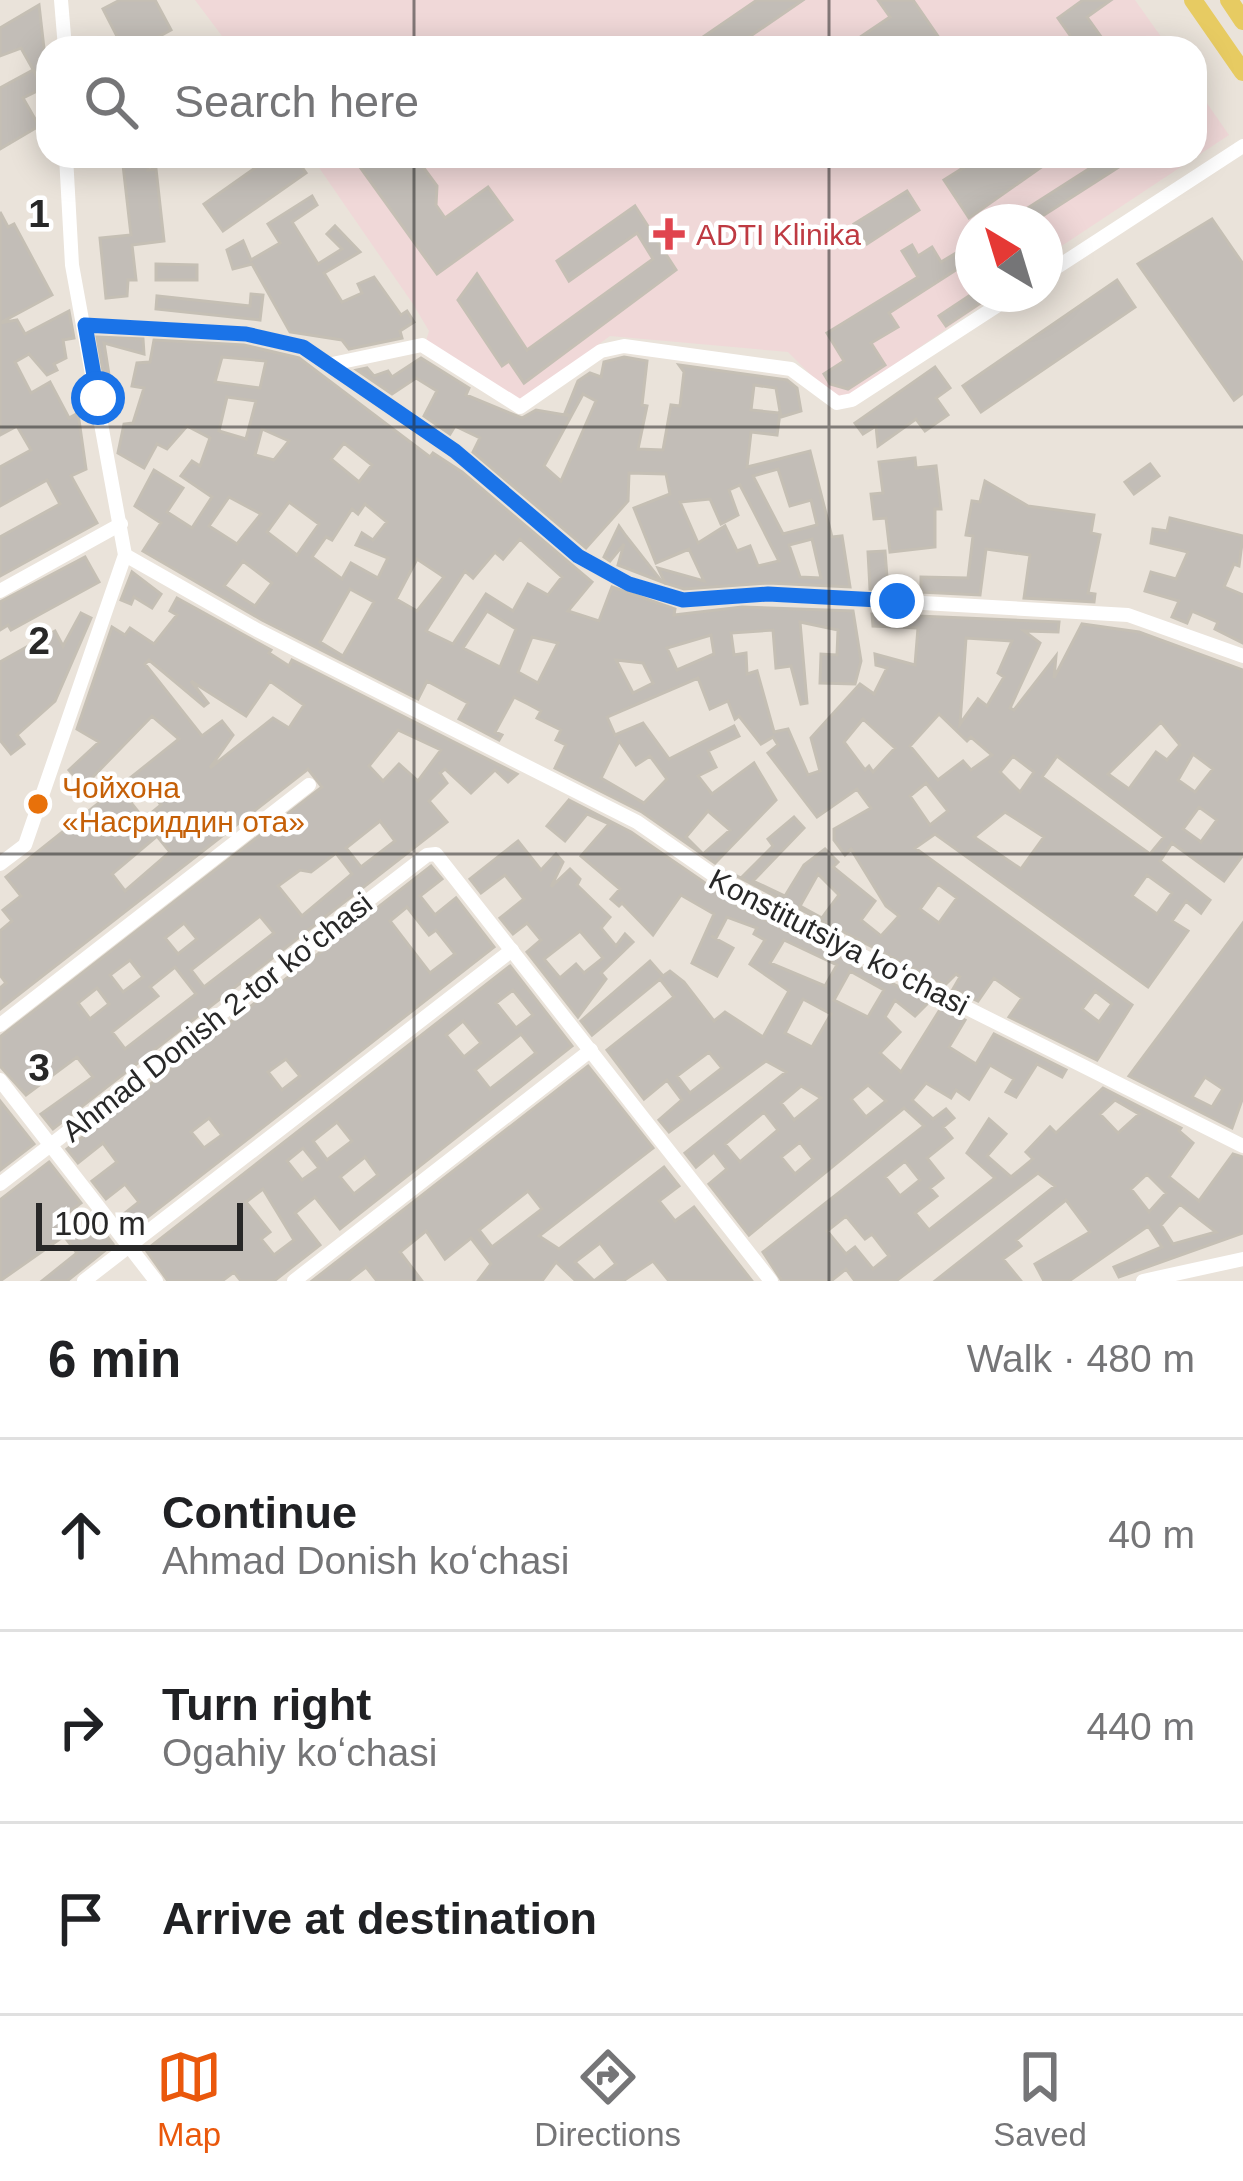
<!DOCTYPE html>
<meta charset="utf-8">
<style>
body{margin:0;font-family:Helvetica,sans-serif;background:#f6f6f6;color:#202124}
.compass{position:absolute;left:955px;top:204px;width:108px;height:108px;border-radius:50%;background:#fff;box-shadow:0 6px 30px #0003;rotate:322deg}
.scale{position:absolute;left:36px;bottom:30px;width:207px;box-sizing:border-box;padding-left:12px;border:6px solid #282828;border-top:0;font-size:33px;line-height:42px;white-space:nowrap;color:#282828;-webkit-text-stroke:9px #fff;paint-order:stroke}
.stop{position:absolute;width:36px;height:36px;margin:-27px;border:9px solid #1a73e8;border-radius:50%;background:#fff}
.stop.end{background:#1a73e8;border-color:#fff;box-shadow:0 3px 12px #0008}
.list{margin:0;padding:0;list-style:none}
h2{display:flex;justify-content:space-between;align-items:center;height:156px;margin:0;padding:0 48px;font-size:51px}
h2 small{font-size:39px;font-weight:400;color:#757577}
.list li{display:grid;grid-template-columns:78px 1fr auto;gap:36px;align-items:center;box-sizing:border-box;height:192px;padding:0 48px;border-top:3px solid #e0e0e0}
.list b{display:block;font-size:45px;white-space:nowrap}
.list p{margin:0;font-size:39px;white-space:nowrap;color:#757577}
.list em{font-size:39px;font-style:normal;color:#757577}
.icon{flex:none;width:66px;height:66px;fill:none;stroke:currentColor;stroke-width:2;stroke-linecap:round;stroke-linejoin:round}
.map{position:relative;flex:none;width:1243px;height:1281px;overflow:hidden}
.search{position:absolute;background:#fff;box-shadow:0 6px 30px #0003;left:36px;right:36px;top:36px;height:132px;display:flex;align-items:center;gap:30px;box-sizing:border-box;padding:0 42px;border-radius:36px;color:#757577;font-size:45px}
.sheet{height:732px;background:#fff}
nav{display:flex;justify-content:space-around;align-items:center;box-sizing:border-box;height:168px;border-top:3px solid #e0e0e0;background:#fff;font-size:33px;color:#757577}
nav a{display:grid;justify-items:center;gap:6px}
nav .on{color:#ea580c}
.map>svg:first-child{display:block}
.medical{fill:#f0d8d8}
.building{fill:#c2bdb7;stroke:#c5bfb4;stroke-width:3;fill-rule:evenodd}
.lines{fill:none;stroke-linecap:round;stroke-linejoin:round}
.minor{stroke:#fff;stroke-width:14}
.major{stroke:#e7cb62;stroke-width:18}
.route{stroke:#1a73e8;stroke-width:15}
.grid{fill:none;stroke:#282828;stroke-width:3;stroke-opacity:0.55}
.health-dot{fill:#e0444e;stroke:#fff;stroke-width:4.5}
.food-dot{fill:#e8710a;stroke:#fff;stroke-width:4.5}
.labels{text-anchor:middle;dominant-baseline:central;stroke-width:9;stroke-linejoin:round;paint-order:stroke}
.health-label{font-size:30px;fill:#be3a42;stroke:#fff;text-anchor:start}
.food-label{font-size:30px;fill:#c56008;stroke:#fff;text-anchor:start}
.street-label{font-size:30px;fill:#282828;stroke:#fff}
.grid-label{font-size:39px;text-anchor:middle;font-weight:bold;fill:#282828;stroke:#fff;stroke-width:9;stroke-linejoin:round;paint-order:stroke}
</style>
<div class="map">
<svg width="1243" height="1281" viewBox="0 0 1243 1281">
<rect width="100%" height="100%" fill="#eae3da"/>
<g class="medical">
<path d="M195,0h940l34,48h-938z"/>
<path d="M1195,86l34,49 -184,122v-35h-72v72h24l-154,106 -14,-7 -41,-41 -178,-16 -90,66 -94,-61 3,-10 -16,-27 -102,-148h884z"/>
</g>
<g class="building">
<path d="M120,0h35l16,30 -33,18h-15l-20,-39z"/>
<path d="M757,0h46l-70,48h-46z"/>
<path d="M878,0h35l33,48h-80l-7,-10 31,-21z"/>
<path d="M1083,0h28l-24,17 22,31h-30l-21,-30z"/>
<path d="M39,5l7,61 -11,7 -14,-25 -21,8v-28z"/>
<path d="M33,70l10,18 -20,10 16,28 -39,23v-61z"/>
<path d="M122,156h25l1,14 8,-1 8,72 -32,4 4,35h-8l-1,16 -21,2 -6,-60 31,-3z"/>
<path d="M272,156h22l12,17 -83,58 -19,-27z"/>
<path d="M352,156h63l22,30 -1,19 9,13 43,-31 24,33 -75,54z"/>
<path d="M982,156h75l-88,62 -25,-38z"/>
<path d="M1109,156h27l-103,66h-27z"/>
<path d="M907,191l12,19 -52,34 -13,-20z"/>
<path d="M312,196l5,9 -25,17 26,42 24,-15 -15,-15 8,-8 25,26 -36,21 18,29 20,-9 -4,-9 16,-7 27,38 6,-4 7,11 -14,9 2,7 -53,11 -7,-9 -52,-8 -38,-68 -19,5 -6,-19 16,-9 8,19 29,-17 -12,-19z"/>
<path d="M635,206l41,64 -152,113 -15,-22 -7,5 -44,-66 19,-26 50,76 126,-91 -16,-26 -68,48 -12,-20z"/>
<path d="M0,212l8,15 6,-3 38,71 -52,28 17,-3 8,14 44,-23 5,27 -11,2 3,18 -12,6 3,6 -10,5 -18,-21 -14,8 16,31 19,-11 19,36 9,-5 8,56 -15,7 26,47 -97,53v-39l60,-33 -13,-24 -47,26v-39l31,-17 -14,-24 -17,9z"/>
<path d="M1212,219l31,45v129l-9,7 -96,-136z"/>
<path d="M973,243v16l-84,54 9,14 -27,16 14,22 -37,24 -18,-5 -6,-10 20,-13 -17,-28 91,-56 -16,-26 10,-6 6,11 14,-9 9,15z"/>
<path d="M156,264l41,1v15h-41z"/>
<path d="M1117,280l18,27 -154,105 -18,-26z"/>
<path d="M251,294l12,1 -3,25 -104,-11 1,-13 93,10z"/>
<path d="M972,294h22l-48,32 -7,-10z"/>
<path d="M97,337l46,2 1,15 -40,-11 6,38 -5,1z"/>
<path d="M154,340l90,5 55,13 131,99 3,-4 29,19 130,110 -24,29 31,10 13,-34 63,22 -1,6 68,-8 111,4 8,50 -6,23 -35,-1 1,-29 16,1 1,-25 -38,-8 7,81 -6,1 -10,-38 -15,2 -3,-38 -42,3 3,22 12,-2 1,21 10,-3 17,61 14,-3 20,46 12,-4 -9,-33 49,-54 14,10 13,-26 -11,-3 -1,-11 40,11 3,-37 -45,-2 -1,-12 187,8 -1,10 -34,-1 16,12 -30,65 4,2 42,-54 -2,22 28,-54 57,8 104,38v185l-19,26 -52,-38 -12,18 50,39 -9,13 -15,-12 -14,20 16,10 -40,56 -213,-153 -20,14 217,157 -35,55 -88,-43 13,-19 -28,-20 -16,23 -25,-12 7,-12 -4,-3 -11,11 -216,-113 12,6 32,-32 -5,-7 26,-22 10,11 -51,53 32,15 19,-31 21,-16 13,13 -5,5 42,34 -14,19 20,16 18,-20 -13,-10 -35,-57 -6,6 -11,-15v-11l37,-21 -14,-19 -40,28 -49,-64 10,-8 -5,-8 -12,7 -22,-28 -4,3 -7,-18 -18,8 -12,-31 -91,39 8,18 28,-12 26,36 65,-33 5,10 -31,15 8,16 -18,9 14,18 42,-31 22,37 -61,63 -73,-51 -87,-44 11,-23 -10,-5 5,-10 -24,-12 4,-7 -13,-7 -14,-7 -19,35 7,3 -3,5 -40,-21 9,-16 -41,-22 -9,18 -156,-79 -119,-69 18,-28 -26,-17 19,-36 29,18 -16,24 25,16 20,-31 -31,-21 11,-15 8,5 10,-28 -23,-12 -20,23 -10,-5 -13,24 -26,-15 6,-29 9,-1 11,-35 -12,-2 5,-23 13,-1zM222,357l44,4 -6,27 -45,-6zM227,397l29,4 -10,38 -27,-8zM262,429l27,12 -15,19 -19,-5zM344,443l28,22 -13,17 -28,-23zM229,497l32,17 -24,30 -28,-18zM289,502l30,22 -22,31 -30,-23zM365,504l22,18 -14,18 -11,-7 -6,12 32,13 -10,20 -27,-15 -9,16 -30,-22 14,-20 6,3 20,-31 6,5zM520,539l42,38 -14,18 -20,-11 -15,27 -27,-17 -33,50 -27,-13 39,-60 8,7 22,-26 8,7zM417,559l27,18 -27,34 -21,-12zM243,561l29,22 -17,23 -31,-20zM350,589l24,13 -31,54 -23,-14zM487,611l29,18 -16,38 -37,-19zM711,635l3,19 -37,16 -10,-22zM532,637l26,6 -20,40 -20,-11zM966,638l46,3 -14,32 6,4 -17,29 -9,-7 -18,25zM616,660l27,3 10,20 -20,10zM939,714l28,27 4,-4 21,18 -21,15 -8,-9 -25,19 -28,-34zM863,719l32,29 -22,24 -4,-6 -4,4 -21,-28zM1161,722l19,23 -13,15 -11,-8 -27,37 -21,-15zM619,741l17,24 14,-9 17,23 -23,24 -43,-25zM1193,754l20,15 -18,23 -17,-12zM1013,756l21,16 -14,20 -20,-20zM1057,756l107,81 -14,17 -108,-77zM926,783l22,28 -18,14 -20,-29zM1199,807l18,13 -16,22 -18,-13zM708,811l22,19 -27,24 -17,-17zM1005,812l39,25 -23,32 -47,-32zM818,874l21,21 -17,23 -22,-12zM1147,875l25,18 -15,21 -25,-18zM938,884l19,14 -18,25 -19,-14zM1095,991l17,13 -13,18 -17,-13z"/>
<path d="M624,357l23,4 -5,44 5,1 -9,43 25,1 8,-45 9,1 4,-34 -5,-7 108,15 10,8 4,23 -20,6 -5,-29 -22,-3 -3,25 29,3 -3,22 -26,-3 -4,35 63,-16 22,86 10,-1 8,51 -82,-4 -84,6 -19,-6 -7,-15 46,13 -15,-32 -33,14 -22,-55 36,-14 -4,-20 -37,-1 -1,28 -42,47 -113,-96 7,-14 -25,-12 -5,8 -26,-18 13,-25 -21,-13 -24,16 -35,-24 10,-2 7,8 14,-5 4,6 29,-19 48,30 -3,7 56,23 14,-8 35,6 -6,-3 13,-32 12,-8 11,4 3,-15zM583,394l13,7 -35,80 -17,-15zM778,469l12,37 21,-6 6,25 -34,9 -30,-58zM740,485l12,23 27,53 -21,5 -8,-20 -13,5 -12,-25 -27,17 -18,-41 30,-3 11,25 17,-9 -9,-25zM812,539l9,39 -21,-1 -11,-32z"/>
<path d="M935,367l15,21 -14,10 12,17 -23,16 -9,-12 -38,27 -2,-20 -13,8 -8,-11z"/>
<path d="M915,458l1,10 20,-2 5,43h-6v38l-45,5 -4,-34 -12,1 -3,-25 12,-1 -4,-31z"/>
<path d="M1150,464l9,12 -25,18 -9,-12z"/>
<path d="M985,481l43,25 66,9 -3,18 9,2 -12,58 7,1 -1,8 -70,-4 6,-43 -44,-6 -6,46 -59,-3v-15l47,1 5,-42 -7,-1 6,-34 8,1z"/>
<path d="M1170,518l73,18 -4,30 -5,-2 -10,23 19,8v48l-28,-14 3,-7 -26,-11 -5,12 -15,-6 7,-16 -34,-10 6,-19 25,7 12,-27 -37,-9 2,-14 14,2z"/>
<path d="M619,526l7,10 36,46 -44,-17 6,-21 -14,17 -6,-4z"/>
<path d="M885,551l3,39 -18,-1 -2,-37z"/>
<path d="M85,557l14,25 -88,48 -3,-5 -8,5v-28z"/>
<path d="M132,572l29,22 -9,14 -18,-11 -3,7 -10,-4z"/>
<path d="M177,598l94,52 -2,3 20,13 3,-6 225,114 -9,8 -13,-12 -24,23 -26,-24 -5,4 7,10 -18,18 18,21 -394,307 -12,-15 52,-37 -16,-20 -51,38 -26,-29v-29l322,-250 -14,-18 -308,240v-21l6,-5 -6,-8v-44l12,-10 -9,-11 18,-14 -15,-19 173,-138 -27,-23 -68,70 -15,-16 30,-28 -22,-13 35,-102 13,8 5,-7 24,16 23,-29 -7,-4zM149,660l55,46 4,-3 -17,-22 55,35 24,-35 34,24 -15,23 -16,-10 -63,50 23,-33 -11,-14 -20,15 -57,-72zM398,730l43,20 -23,31 -19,-17 -16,17 -14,-15zM146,785l15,20 -17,14 -16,-20zM380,821l15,20 -34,26 -15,-19zM157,836l13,16 -45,39 -13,-17zM336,853l16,21 -50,42 -24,-30 22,-16 11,2zM260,916l14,17 -70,54 -13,-17zM184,923l13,16 -19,15 -13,-16zM130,960l13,17 -20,15 -13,-17zM175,967l21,27 -71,55 -13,-17 46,-36 -8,-9zM97,988l12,16 -19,15 -12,-16z"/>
<path d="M81,613l10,5 -36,83 -38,34 7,9 -13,10 -11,-14v-78l55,-31 8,15z"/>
<path d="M569,800l62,32 109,75 189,95 -14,14 -20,-16 -10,17 15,15 -20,21 21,19 40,-64 24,12 -16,27 27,17 18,-30 72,36 -4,7 -25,-13 -21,33 -10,-5 8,-13 -24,-14 -21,34 -13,-9 -5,8 -25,-15 -14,17 21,19 13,-10 8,9 -11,9 9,11 -25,20 16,20 -13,10 7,8 -22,17 14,17 66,-52 -28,-25 22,-34 17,15 -19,22 24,21 22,-18 -7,-7 24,-25 6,6 47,-45 78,40 -2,3 14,12 -24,34 30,24 34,-47 10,3v76l-124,44 -5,-10 48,-20 -14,-21 -79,55h-25l-9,-17 55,-32 -24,-32 -50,40 5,6 -18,13 18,22h-86l120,-95 -17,-13 -142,108h-41l-9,-12 -15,12h-49l-19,-29 161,-126 -20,-18 -155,127 -40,-51 18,-15 -13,-17 -18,15 -11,-14 101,-81 -20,-11 -97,71 -10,-12 23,-20 -15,-20 -23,19 -37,-49 67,-53 -14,-18 -68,56 -11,-14 69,-60 13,15 7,-5 14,11 30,39 11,-9 38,25 26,-46 -39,-27 15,-24 -11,-6 3,-6 -30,-11 -11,21 -5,-2 22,12 -16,28 -25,-13 22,-49 -33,-19 -28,40 -31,-32 -3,3 -8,-7 9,-10 -39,-33 28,-32 -22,-10 -22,27 -18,-15zM784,940l53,25 -12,21 -55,-23zM850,971l34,19 -16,27 -34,-17zM803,999l28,15 -19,33 -27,-14zM709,1052l13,16 -32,25 -13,-17zM868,1085l18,16 -20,16 -15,-18zM801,1086l20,12 -27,22 -13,-17zM1115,1100l24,14 -21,19 -18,-19zM764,1112l14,18 -38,32 -15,-18zM800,1142l13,17 -18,15 -14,-17zM905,1161l15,19 -20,16 -15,-19zM1147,1174l19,19 -17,19 -18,-23zM1180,1204l10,8 26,20 -43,12 -12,-19zM846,1216l19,23 7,-5 17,22 -16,13 -18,-22 -9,7 -19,-23z"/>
<path d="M518,841l23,29 15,-16 7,8 -12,25 19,-18 10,10 -3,6 33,32 -9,11 15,18 9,-12 8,8 -32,31 5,6 -28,38 -51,-65 14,-12 -14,-17 -14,11 -13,-16 24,-19 -19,-24 -24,18 -11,-14zM580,931l23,27 -19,15 -8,-9 -16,14 -16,-19z"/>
<path d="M431,866l11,13 -22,17 15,19 21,-17 38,49 -363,283 -11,-13 19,-15 -14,-18 -19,15 -14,-18 25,-19 -14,-19 -25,20 -11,-14zM407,907l22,28 7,-5 19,24 -25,19 -40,-52zM286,1059l14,17 -18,14 -14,-18zM209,1118l13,17 -18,13 -13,-16z"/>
<path d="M1243,923v174l-11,31 -103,-52zM1205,1077l18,12 -11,18 -20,-10z"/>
<path d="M510,966l62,80 -232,183 -25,-32 -20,16 25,32 -46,36h-33l-7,-9 -12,9h-54l-22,-31zM513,990l20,25 -17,13 -20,-25zM463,1021l18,22 -17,14 -18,-22zM521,1034l15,19 -46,36 -15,-19zM337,1122l15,19 -25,19 -14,-19zM303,1148l16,20 -17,12 -15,-19zM365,1157l13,18 -24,19 -14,-17zM263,1189l31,51 -20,15 -13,-16 9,-7 -24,-30z"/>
<path d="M588,1066l65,82 -114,88 20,13 105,-82 15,19 -20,15 16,20 19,-14 58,74h-83l-16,-20 -30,20h-29l22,-17 -16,-21 -25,19 19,19h-18l-20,-19 -14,19h-64l13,-17 -20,-26 -26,21 -19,-28 -26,21 22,29h-45l-11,-14 -18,14h-36zM528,1191l14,18 -50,38 -13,-17z"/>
<path d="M0,1101l34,43 -34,26z"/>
<path d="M49,1162l32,41 -17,13 19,24 17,-13 13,17 -46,37h-25l35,-28 -13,-17 -64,45v-81z"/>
</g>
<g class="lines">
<g class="minor">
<path d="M61,0l4,48"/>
<path d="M1045,275l198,-129"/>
<path d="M85,325l161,9 57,13 152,104 122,105 53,28 53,16 85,-6 360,21 115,41"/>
<path d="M332,364l90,-19 98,62 81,-56 23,-5 167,23 46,34 15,-3 163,-106"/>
<path d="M125,555l132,75 380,192 108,75 498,249"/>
<path d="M0,591l121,-67"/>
<path d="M0,864l25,-19 100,-290 -53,-290 -6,-109"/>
<path d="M0,1025l309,-240"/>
<path d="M0,1080l156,201"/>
<path d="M0,1184l427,-329 9,-1 335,427"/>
<path d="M84,1281l428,-331"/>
<path d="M294,1281l297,-231"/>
<path d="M1143,1281l100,-22"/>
</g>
<g class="major">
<path d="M1193,0l50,72"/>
<path d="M1229,0l14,21"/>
</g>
</g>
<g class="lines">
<path class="route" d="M98,398l-13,-73 161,9 57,13 152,104 123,105 51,28 54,16 85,-6 129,7"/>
</g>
<path class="grid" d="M414,0v48M829,0v48M414,156v1125M829,156v1125M0,427h1243M0,854h1243"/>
<path class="health-dot" d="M663 216h12v12h12v12h-12v12h-12v-12h-12v-12h12z"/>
<circle class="food-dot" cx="38" cy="804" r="12"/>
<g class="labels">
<g class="health-label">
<text x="696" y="234">ADTI Klinika</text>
</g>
<g class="food-label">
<text x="62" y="787">Чойхона<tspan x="62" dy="34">«Насриддин ота»</tspan></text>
</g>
<g class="street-label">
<text transform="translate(839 942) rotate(27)">Konstitutsiya koʻchasi</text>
<text transform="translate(217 1017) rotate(-38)">Ahmad Donish 2-tor koʻchasi</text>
</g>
</g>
<g class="grid-label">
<text x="39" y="227">1</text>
<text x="39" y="654">2</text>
<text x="39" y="1081">3</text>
</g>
</svg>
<svg class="compass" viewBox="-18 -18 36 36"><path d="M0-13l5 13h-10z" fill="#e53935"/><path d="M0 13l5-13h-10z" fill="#757577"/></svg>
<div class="scale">100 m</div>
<div class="stop" style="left:98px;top:398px"></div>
<div class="stop end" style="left:897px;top:601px"></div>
<div class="search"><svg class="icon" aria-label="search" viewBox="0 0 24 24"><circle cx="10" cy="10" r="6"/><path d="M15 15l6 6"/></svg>Search here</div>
</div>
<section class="sheet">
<h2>6 min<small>Walk · 480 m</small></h2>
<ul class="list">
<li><svg class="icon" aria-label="ahead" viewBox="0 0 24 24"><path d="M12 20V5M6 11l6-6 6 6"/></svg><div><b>Continue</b><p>Ahmad Donish koʻchasi</p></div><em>40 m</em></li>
<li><svg class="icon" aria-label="right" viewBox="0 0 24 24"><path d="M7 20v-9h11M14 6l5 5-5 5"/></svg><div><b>Turn right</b><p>Ogahiy koʻchasi</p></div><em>440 m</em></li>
<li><svg class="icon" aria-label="arrive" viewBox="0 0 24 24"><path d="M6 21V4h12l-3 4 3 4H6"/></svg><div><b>Arrive at destination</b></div></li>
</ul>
</section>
<nav>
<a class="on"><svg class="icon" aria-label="map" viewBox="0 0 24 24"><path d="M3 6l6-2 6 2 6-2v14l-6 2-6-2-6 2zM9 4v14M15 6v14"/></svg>Map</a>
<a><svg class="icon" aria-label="directions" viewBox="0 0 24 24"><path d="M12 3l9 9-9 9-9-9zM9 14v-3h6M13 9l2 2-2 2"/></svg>Directions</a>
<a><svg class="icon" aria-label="saved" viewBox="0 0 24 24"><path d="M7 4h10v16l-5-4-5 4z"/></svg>Saved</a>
</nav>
